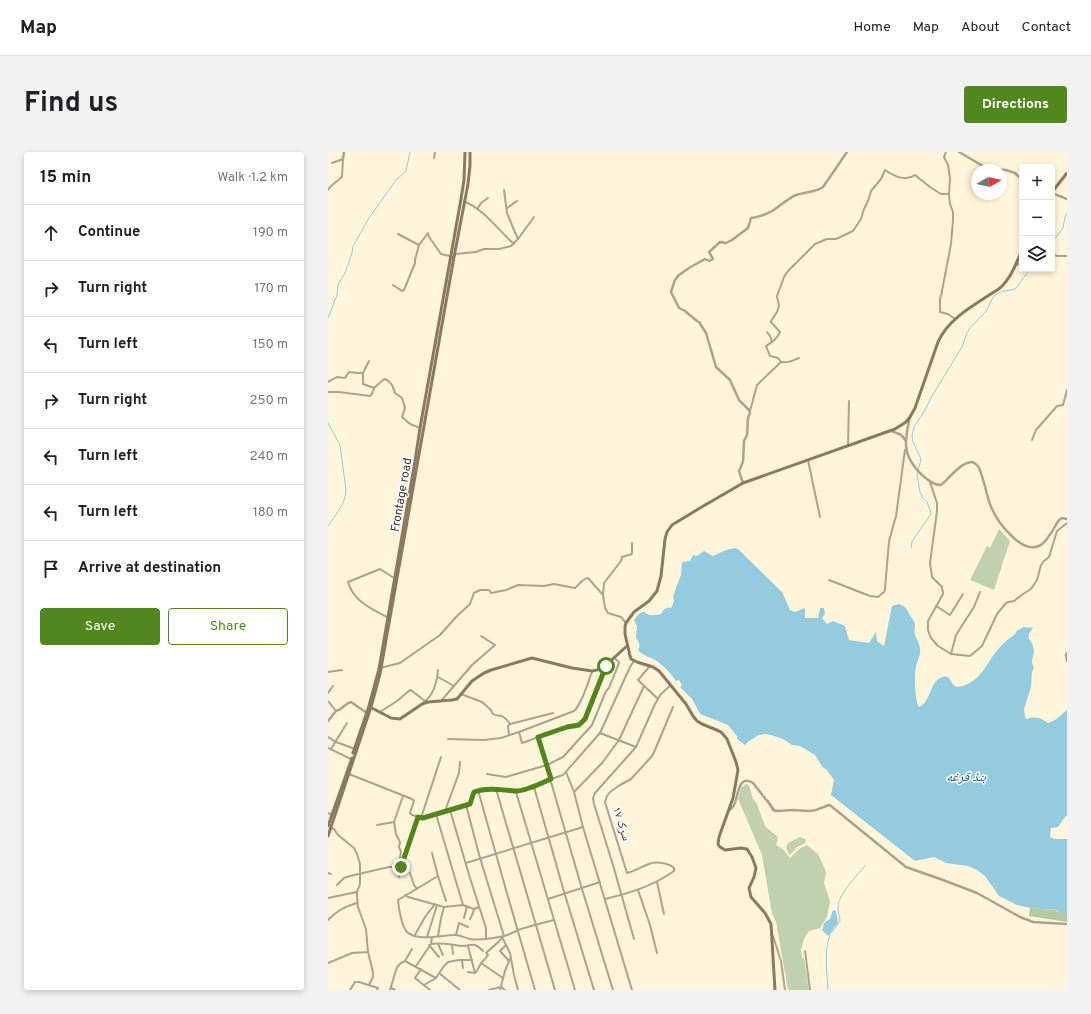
<!DOCTYPE html>
<meta charset="utf-8">
<style>
body{margin:0;font-family:Overpass,"Noto Naskh Arabic",sans-serif;background:#f2f2f2;color:#202124}
.controls{position:absolute;right:12px;top:12px;display:grid;overflow:hidden;border-radius:4px;box-shadow:0 2px 6px #0003}
.controls button{width:36px;height:36px;display:grid;place-items:center;padding:0;border:0;border-bottom:1px solid #e0e0e0;background:#fff;color:#202124;font:20px sans-serif}
.compass{position:absolute;left:643px;top:12px;width:36px;height:36px;border-radius:50%;background:#fff;box-shadow:0 2px 6px #0003;rotate:81deg}
.stop{position:absolute;width:12px;height:12px;margin:-9px;border:3px solid #52871e;border-radius:50%;background:#fff}
.stop.end{background:#52871e;border-color:#fff;box-shadow:0 1px 4px #0008}
.list{margin:0;padding:0;list-style:none}
h2{display:flex;justify-content:space-between;align-items:center;height:52px;margin:0;padding:0 16px;font-size:17px}
h2 small{font-size:13px;font-weight:400;color:#757577}
.list li{display:grid;grid-template-columns:26px 1fr auto;gap:12px;align-items:center;box-sizing:border-box;height:56px;padding:0 16px;border-top:1px solid #e0e0e0}
.list b{display:block;font-size:15px;white-space:nowrap}
.list em{font-size:13px;font-style:normal;color:#757577}
.actions{display:flex;gap:8px;padding:12px 16px}
.actions a{flex:1;padding:9px 0;border:1px solid #52871e;border-radius:4px;text-align:center;font-size:14px;color:#52871e}
.actions .main{background:#52871e;color:#fff}
.icon{flex:none;width:22px;height:22px;fill:none;stroke:currentColor;stroke-width:2;stroke-linecap:round;stroke-linejoin:round}
.map{position:relative;flex:none;width:739px;height:838px;overflow:hidden;border-radius:4px}
header{display:flex;align-items:center;gap:24px;box-sizing:border-box;height:56px;padding:0 20px;background:#fff;border-bottom:1px solid #e0e0e0}
header strong{font-size:19px}
nav{display:flex;gap:22px;margin-inline-start:auto;font-size:14px}
.intro{display:flex;align-items:center;justify-content:space-between;box-sizing:border-box;height:96px;padding:0 24px}
h1{margin:0;font-size:28px}
.button{padding:10px 18px;border-radius:4px;background:#52871e;color:#fff;font-size:14px;font-weight:700}
main{display:flex;gap:24px;padding:0 24px}
aside{flex:1;background:#fff;border-radius:4px;box-shadow:0 2px 6px #0003}
.map>svg:first-child{display:block}
.green{fill:#c1d0af}
.forest{fill:#b5c99e}
.water{fill:#94cbde}
.lines{fill:none;stroke-linecap:round;stroke-linejoin:round}
.stream{stroke:#94cbde;stroke-width:1}
.minor{stroke:#aea190;stroke-width:2}
.tertiary{stroke:#aea190;stroke-width:2.5}
.secondary{stroke:#8b7960;stroke-width:3}
.route{stroke:#52871e;stroke-width:5}
.labels{text-anchor:middle;dominant-baseline:central;stroke-width:3;stroke-linejoin:round;paint-order:stroke}
.street-label{font-size:12px;fill:#39352b;stroke:#fff}
.water-label{font-size:13px;font-style:italic;fill:#035366;stroke:#fff}
</style>
<header>
<strong>Map</strong>
<nav><a>Home</a><a>Map</a><a>About</a><a>Contact</a></nav>
</header>
<div class="intro"><h1>Find us</h1><a class="button">Directions</a></div>
<main>
<aside>
<h2>15 min<small>Walk · 1.2 km</small></h2>
<ul class="list">
<li><svg class="icon" aria-label="ahead" viewBox="0 0 24 24"><path d="M12 20V5M6 11l6-6 6 6"/></svg><div><b>Continue</b></div><em>190 m</em></li>
<li><svg class="icon" aria-label="right" viewBox="0 0 24 24"><path d="M7 20v-9h11M14 6l5 5-5 5"/></svg><div><b>Turn right</b></div><em>170 m</em></li>
<li><svg class="icon" aria-label="left" viewBox="0 0 24 24"><path d="M17 20v-9H6M10 6l-5 5 5 5"/></svg><div><b>Turn left</b></div><em>150 m</em></li>
<li><svg class="icon" aria-label="right" viewBox="0 0 24 24"><path d="M7 20v-9h11M14 6l5 5-5 5"/></svg><div><b>Turn right</b></div><em>250 m</em></li>
<li><svg class="icon" aria-label="left" viewBox="0 0 24 24"><path d="M17 20v-9H6M10 6l-5 5 5 5"/></svg><div><b>Turn left</b></div><em>240 m</em></li>
<li><svg class="icon" aria-label="left" viewBox="0 0 24 24"><path d="M17 20v-9H6M10 6l-5 5 5 5"/></svg><div><b>Turn left</b></div><em>180 m</em></li>
<li><svg class="icon" aria-label="arrive" viewBox="0 0 24 24"><path d="M6 21V4h12l-3 4 3 4H6"/></svg><div><b>Arrive at destination</b></div></li>
</ul>
<div class="actions"><a class="main">Save</a><a>Share</a></div>
</aside>
<div class="map">
<svg width="739" height="838" viewBox="0 0 739 838">
<rect width="100%" height="100%" fill="#fff5da"/>
<g class="green">
<path d="M671,377l11,12 -16,49 -24,-10 17,-34 3,2z"/>
<path d="M418,632l3,1 4,14 4,5 8,22 13,11 -2,8 7,4 7,9 9,-9 8,-4 11,9 7,15 1,4 -2,10 6,18 -3,16 -7,11 -11,3 -5,8 -3,11 1,7 2,2 5,31h-21l-12,-68 -4,-8 -10,-59 -24,-56 3,-11z"/>
<path d="M472,685l5,2 1,2 -2,3 -7,3 -7,8h-1l-3,-8 2,-4z"/>
</g>
<path class="forest" d="M702,756l25,2 5,3h7v9l-38,-6z"/>
<g class="water">
<path d="M407,396l4,2 43,42 8,18 5,2 10,-4v10h13l2,-10h4l1,6 -3,4 5,6 6,-3 12,5 4,14 20,3 7,-11 1,9 7,5 8,-40 7,-2 6,3 10,16c0,4 -1,8 0,12 2,5 5,9 5,14 1,7 -3,12 -4,18 -2,7 -1,34 3,40 12,-5 10,-23 21,-29 15,-7 7,13 23,8 20,-7 24,-25 37,-39 5,-5 9,-9 14,-12 2,-2 2,-4 4,-5 2,-1 4,-2 5,-3l10,1c-1,2 -3,3 -4,6 -2,6 3,7 4,12 3,10 -4,13 1,22l-2,4 -1,15 -7,22 1,8 2,2c9,-3 14,-1 21,4 9,-2 12,-8 19,-13v106l-2,1 -7,10 -7,1 -1,9 4,2h13v74h-7l-4,-3 -26,-2 -13,-3 -18,-9 -14,-20 -8,-6 -9,-4 -22,-3 -12,-6 -19,4 -84,-66 3,-15 -8,-11 -3,-1 -8,-13 -15,-9 -8,-1 -9,-6 -12,-4 -6,-1 -6,1 -10,6 -4,4 -8,-6v-3l-9,-11 -28,-11 -8,-15 -12,-12 2,-2 -3,-5 -3,1c-5,-7 -11,-14 -18,-19 -6,-5 -16,-6 -20,-12 3,-5 1,-8 -2,-12l1,-12 -3,-6c2,-3 6,-9 10,-8 1,0 2,2 3,2 4,2 10,1 14,0 3,-5 4,-7 10,-6l1,-2 2,-5 -1,-5 8,-21 1,-13 8,-1 3,-6 4,1 7,-5 9,5 13,-6z"/>
<path d="M505,758l3,1 2,12c-3,3 -7,9 -10,13l-6,-6 1,-2 1,-5 6,-4z"/>
</g>
<g class="lines">
<g class="stream">
<path d="M724,90l11,-14 2,-11 2,-4"/>
<path d="M0,166l9,-23 1,-10 7,-12 7,-20 1,-7 16,-28 27,-38 10,-9 4,-19"/>
<path d="M0,271l12,22 6,45c0,14 -11,25 -18,36"/>
<path d="M583,396l1,-6 5,-8 12,-17 2,-3 -1,-4 -3,-8 -4,-4 -3,-6 -2,-12 -1,-5 4,-16 -8,-17 -1,-6 2,-9 11,-17 7,-14 30,-49 5,-14 3,-5 17,-18 5,-11 3,-4 5,-3 15,-3 1,-1 8,-11 6,-8"/>
<path d="M500,838c-1,-21 -5,-38 3,-58l2,-1 7,-10c0,-4 -2,-8 -2,-13 -1,-12 19,-33 27,-42"/>
</g>
<g class="minor">
<path d="M618,0l-2,5 4,8 2,13 -1,16 1,10 3,8v8l-2,24 -10,52 -1,3v13l8,2 7,5"/>
<path d="M106,6l1,-6"/>
<path d="M0,38l3,-4 11,-9 1,-18 -11,4"/>
<path d="M176,38l3,23 7,17 4,9"/>
<path d="M136,49c22,10 32,27 50,43"/>
<path d="M150,56l3,-5 7,-5"/>
<path d="M179,56l10,-7"/>
<path d="M70,82l21,11 9,-12 1,4 12,17 13,3"/>
<path d="M127,102l21,-2 8,-3h15l12,-3 7,-7 16,-22"/>
<path d="M724,102l5,2h10"/>
<path d="M688,113l6,-2"/>
<path d="M65,133l9,6 2,-1 11,-27v-3l4,-15"/>
<path d="M439,180l3,4 2,6"/>
<path d="M41,209l-6,12v11l11,4 9,-8 2,-1c7,3 8,8 10,14l7,5 3,10 -3,9 8,7 10,4"/>
<path d="M453,210l-3,-4 -8,-2 -4,-10c6,-4 12,-8 14,-14l-9,-10v-1l6,-9 2,-6 -2,-10 7,-19 4,-6 27,-27 12,-5h9l17,-8 8,-12 3,-10 4,-8 3,-10 10,-12 4,-9c9,6 20,12 30,5l15,12 11,7h8"/>
<path d="M0,230l9,-5 8,1 4,-6 8,1h6"/>
<path d="M0,240h11l31,4 2,-2 2,-6"/>
<path d="M422,259l7,-26 24,-23c7,1 11,-1 18,-4"/>
<path d="M704,288l4,-10 21,-24 6,-1 4,-15"/>
<path d="M520,293l1,-44"/>
<path d="M480,308l12,57"/>
<path d="M602,330l7,21v8l-7,52 2,14 10,10 1,7 -15,27v9l3,8 7,8 13,8 19,2 12,-10 15,-32 9,-11 3,-1 5,-1 9,-7 8,-5 6,-9 4,-15 3,-4 5,-4 8,-26 10,-8"/>
<path d="M501,428l41,16 8,1 6,-5 1,-3 4,-48 7,-25 9,-66"/>
<path d="M608,454l14,9 13,-21"/>
<path d="M59,465c-15,-8 -34,-16 -39,-35l32,-13 14,9"/>
<path d="M298,471l-5,-6 -13,-4 -3,-5 -2,-13 1,-12 17,-22 1,-4 10,-3v-11"/>
<path d="M623,502l5,-19 18,-28 6,-15"/>
<path d="M322,514l-12,14 20,19 2,-4 11,-10"/>
<path d="M52,516l20,-5 40,-28 17,-19 13,-12 4,-11 6,-3h9l2,3 15,-3 12,-5 26,1 10,-2 21,4 7,-7 5,-3 2,1 14,16"/>
<path d="M0,520l14,-2"/>
<path d="M110,525l16,9"/>
<path d="M0,541l5,-7"/>
<path d="M133,542l21,8 9,8 1,3 3,2 7,1 4,3 4,5"/>
<path d="M0,549l8,10"/>
<path d="M113,549l31,-36 23,-20 -14,-9"/>
<path d="M96,550c10,-7 13,-21 14,-32"/>
<path d="M52,560l17,-11 13,-11 2,1 13,10"/>
<path d="M182,572l12,-3 31,-8"/>
<path d="M191,580l3,11 45,-16 12,-2 6,-6 21,-53"/>
<path d="M272,581l36,14"/>
<path d="M181,583l-1,-9 2,-2"/>
<path d="M0,585l8,5 19,7"/>
<path d="M210,585l44,152 31,101"/>
<path d="M120,587l36,1 17,-2 18,-6 55,-21c8,-7 14,-29 18,-39"/>
<path d="M0,596l23,11"/>
<path d="M3,597l16,-26"/>
<path d="M21,622l63,25 2,2 -4,12 2,2 11,3 47,-14 4,-12 4,-2 18,-1 20,3 18,-5 17,-8 12,-4 37,-42 30,-66 4,-6"/>
<path d="M159,622l19,3 41,-12 16,-8 29,-32 14,-34 3,-3 10,-25v-1l-5,-4"/>
<path d="M206,635l31,108 29,95"/>
<path d="M168,637l59,201"/>
<path d="M150,638l28,100 29,100"/>
<path d="M188,640l59,198"/>
<path d="M246,640l28,-29 17,-23 25,-54"/>
<path d="M138,653l14,53 24,78"/>
<path d="M122,658l20,68 16,50v11"/>
<path d="M117,659l14,-38 1,-11"/>
<path d="M0,661l4,2"/>
<path d="M108,662l27,91"/>
<path d="M93,666l20,-61"/>
<path d="M49,673l17,-3"/>
<path d="M255,675l49,163"/>
<path d="M3,676l3,1 4,6 16,13 3,6 3,10v20l-3,8v5l1,10 8,22 2,23 5,20v5l-4,8"/>
<path d="M104,701l6,23 -40,24c1,9 3,25 9,32 10,10 36,3 48,3 5,0 10,3 15,4 10,2 24,-1 34,-3 5,-1 10,-4 14,-6 12,-4 24,-7 36,-10"/>
<path d="M138,711l117,-36 -9,-35 -8,-20"/>
<path d="M70,716l3,-16 -2,-5 1,-5 -4,-8 -2,-12 9,-26"/>
<path d="M0,721l3,1"/>
<path d="M82,721l4,12 3,4"/>
<path d="M110,724l8,25"/>
<path d="M71,725l2,-10 17,-50"/>
<path d="M329,730l7,32"/>
<path d="M9,733l7,-7 6,-2 39,-9h5l7,2"/>
<path d="M310,738l12,35 7,28"/>
<path d="M77,743l3,2 36,10 19,-2 11,4 5,-2"/>
<path d="M0,746l29,-6"/>
<path d="M220,747l52,-17"/>
<path d="M277,747c25,-6 48,-13 69,-28v-3c-5,-5 -19,-7 -25,-4 -8,3 -14,7 -22,9l-22,-71 2,-6 3,-4 10,-7 11,-6 21,-23 3,-6 18,-43"/>
<path d="M136,766l3,-12"/>
<path d="M142,767l3,-6 1,-4"/>
<path d="M0,768c10,-10 16,-13 29,-17"/>
<path d="M87,783l10,-18 10,-13"/>
<path d="M128,783l3,-12 9,4"/>
<path d="M110,784l3,-18 3,-11"/>
<path d="M445,784l8,25 4,29"/>
<path d="M99,785l10,-32"/>
<path d="M174,785l8,16 4,22 4,15"/>
<path d="M306,787l-21,-74 -19,-61 -1,-6 2,-5 41,-46 19,-43 3,-5"/>
<path d="M103,792c10,-2 22,1 32,2 4,0 9,-2 12,-1 3,1 6,4 8,6"/>
<path d="M110,792l5,11"/>
<path d="M101,793l10,12"/>
<path d="M124,793l1,9"/>
<path d="M178,793l-6,6 9,10"/>
<path d="M140,794l7,27c3,-3 4,-7 7,-11 2,-2 4,-4 6,-7l-2,-2c5,-5 11,-9 16,-15"/>
<path d="M477,799l5,39"/>
<path d="M134,808l1,8"/>
<path d="M77,809l31,17"/>
<path d="M0,811l24,-10 16,-1"/>
<path d="M153,811l22,15"/>
<path d="M88,814l15,-22 1,-7"/>
<path d="M93,817l-6,9 15,12"/>
<path d="M140,820l7,1"/>
<path d="M111,821l21,17"/>
<path d="M96,833l12,-7 8,-12 4,-4 11,-2h13"/>
<path d="M63,836l4,2"/>
<path d="M22,838l5,-8h4l19,6 -1,2"/>
<path d="M62,838l7,-23 4,-4 4,-2 7,-12"/>
<path d="M161,838l12,-3 4,3"/>
<path d="M172,838l5,-19 5,-12"/>
</g>
<g class="tertiary">
<path d="M631,0l29,17 18,1 9,3 7,7"/>
<path d="M15,7l1,-7"/>
<path d="M724,41l15,6"/>
<path d="M582,265c-6,25 -8,39 12,58 6,5 11,10 19,10 10,-8 19,-23 32,-23 2,2 5,3 6,6 6,13 7,28 13,41 6,14 30,45 47,37 8,-3 15,-19 20,-26l3,-2 5,1"/>
<path d="M563,279c6,2 11,3 14,9"/>
<path d="M415,331l-4,-12 4,-9 1,-21 3,-6 1,-17 2,-5 -1,-3 -10,-10 -9,-20 -14,-13 -10,-34 -7,-11 -2,-1 -12,-10 -6,-3 -8,-16 4,-12 4,-5 10,-7 16,-9 4,2 4,-2 -4,-7 11,-10 6,1 6,-3 16,-12 3,-10c7,-1 14,-3 21,-7 8,-5 15,-12 24,-16 8,-3 21,-3 27,-8l24,-35"/>
<path d="M739,501l-1,2 1,6"/>
<path d="M0,569l8,-10c6,-1 8,-7 15,-9l16,11"/>
<path d="M440,649l5,9 5,1 15,-1 17,1 6,-1 13,-5 2,1 75,61 37,13 34,13 43,24 13,5 34,2"/>
<path d="M401,658c1,0 5,-4 5,-5 4,-7 4,-32 19,-22l22,28"/>
</g>
<g class="secondary">
<path d="M724,40l15,-19"/>
<path d="M42,555l21,11 9,1 22,-15 6,-2 24,-2 5,-1 15,-18 12,-8 7,-3 41,-12 40,10 20,3 5,-1 9,-5 21,-19"/>
<path d="M25,601l16,-47 10,-37 36,-208 5,-33 41,-229 3,-19 1,-28"/>
<path d="M0,674l24,-68"/>
<path d="M0,684l43,-129 9,-33 74,-417 14,-73 2,-18v-14"/>
<path d="M447,838l-4,-66 -6,-11 -14,-16 -2,-9 5,-11 2,-9 -4,-11 -5,-8 -6,-1 -16,2 -5,-3 -2,-3 1,-7 14,-39 5,-28 -2,-8 -9,-23 -5,-6 -3,-2 -17,-7 -5,-3 -4,-5 -7,-12 -27,-33 -6,-4 -16,-5 -6,-3 -1,-3 -5,-22v-8l1,-3 8,-11 15,-11 8,-10 4,-15 4,-37 2,-7 5,-7 28,-17 43,-25 152,-54 11,-7 4,-5 5,-9 23,-66c11,-25 40,-39 62,-54 11,-10 16,-24 22,-38"/>
</g>
</g>
<g class="lines">
<path class="route" d="M73,715l17,-50 5,1 47,-14 4,-12c13,-5 28,-2 41,-1 9,1 27,-8 36,-12l-13,-42 29,-10 12,-2 6,-6 21,-53"/>
</g>
<g class="labels">
<g class="street-label">
<text transform="translate(74 343) rotate(-80)">Frontage road</text>
<text transform="translate(293 672) rotate(72)">سرک ۱۷</text>
</g>
<g class="water-label">
<text x="638" y="626">بندٔ قرغه</text>
</g>
</g>
</svg>
<div class="controls">
<button>+</button>
<button>−</button>
<button><svg class="icon" aria-label="layers" viewBox="0 0 24 24"><path d="M12 4l9 5-9 5-9-5zM3 14l9 5 9-5"/></svg></button>
</div>
<svg class="compass" viewBox="-18 -18 36 36"><path d="M0-13l5 13h-10z" fill="#e53935"/><path d="M0 13l5-13h-10z" fill="#757577"/></svg>
<div class="stop" style="left:278px;top:514px"></div>
<div class="stop end" style="left:73px;top:715px"></div>
</div>
</main>
